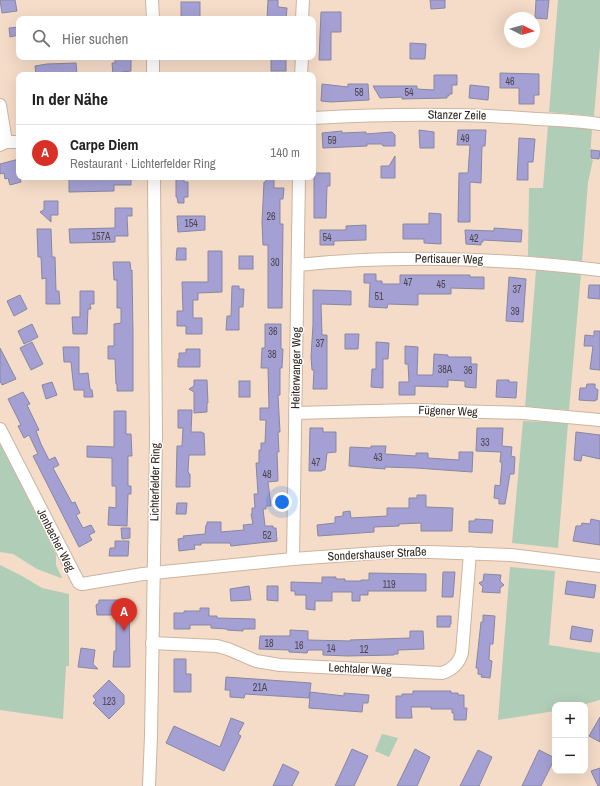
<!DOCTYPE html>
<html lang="de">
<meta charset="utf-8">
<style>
body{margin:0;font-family:"Archivo Narrow",sans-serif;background:#f2f2f2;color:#222}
.controls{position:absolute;right:12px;bottom:12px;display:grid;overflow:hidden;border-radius:8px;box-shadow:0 4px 16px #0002}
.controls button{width:36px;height:36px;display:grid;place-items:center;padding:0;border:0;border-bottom:1px solid #e0e0e0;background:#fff;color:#222;font:20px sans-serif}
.compass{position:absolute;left:504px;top:12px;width:36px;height:36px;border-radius:50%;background:#fff;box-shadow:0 4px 16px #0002;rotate:96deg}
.you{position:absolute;left:282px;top:502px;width:14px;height:14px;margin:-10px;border:3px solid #fff;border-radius:50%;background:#1a73e8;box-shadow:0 0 0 6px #1a73e833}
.badge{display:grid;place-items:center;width:26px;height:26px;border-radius:50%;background:#d93025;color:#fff;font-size:13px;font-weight:700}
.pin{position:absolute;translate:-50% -33px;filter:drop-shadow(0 1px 2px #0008)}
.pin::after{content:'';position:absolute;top:21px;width:14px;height:12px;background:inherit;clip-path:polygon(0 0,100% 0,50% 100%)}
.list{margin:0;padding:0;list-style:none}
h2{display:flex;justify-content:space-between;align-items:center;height:52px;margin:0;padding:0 16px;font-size:17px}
h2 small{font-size:13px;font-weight:400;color:#767676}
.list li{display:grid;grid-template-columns:26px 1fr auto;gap:12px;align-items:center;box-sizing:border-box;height:56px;padding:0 16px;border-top:1px solid #e0e0e0}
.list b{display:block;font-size:15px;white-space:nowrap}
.list p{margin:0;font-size:13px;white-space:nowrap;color:#767676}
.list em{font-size:13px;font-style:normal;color:#767676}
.icon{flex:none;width:22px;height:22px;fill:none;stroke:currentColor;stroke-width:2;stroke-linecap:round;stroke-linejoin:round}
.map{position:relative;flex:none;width:600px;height:786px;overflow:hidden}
.search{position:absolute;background:#fff;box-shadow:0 4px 16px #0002;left:16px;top:16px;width:300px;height:44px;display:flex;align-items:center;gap:10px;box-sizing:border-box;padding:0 14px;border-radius:8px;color:#767676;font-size:15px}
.panel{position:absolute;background:#fff;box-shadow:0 4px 16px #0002;left:16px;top:72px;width:300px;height:108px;border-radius:8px}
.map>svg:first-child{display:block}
.green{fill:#b0cdb7}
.building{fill:#a4a0d3;stroke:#8887a1}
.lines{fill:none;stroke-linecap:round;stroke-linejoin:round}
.minor-casing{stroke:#ccb4a0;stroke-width:14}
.minor{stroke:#fff;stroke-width:12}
.labels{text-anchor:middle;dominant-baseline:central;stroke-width:3;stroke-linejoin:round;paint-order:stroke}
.number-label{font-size:10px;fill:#4d454c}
.street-label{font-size:12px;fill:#30271f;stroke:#fff}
</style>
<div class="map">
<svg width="600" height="786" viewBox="0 0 600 786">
<rect width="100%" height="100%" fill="#f5dcc8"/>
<g class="green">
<path d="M558,0h42v46l-6,70 -45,-4z"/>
<path d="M548,125l44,4 -2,29 3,2 -5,22 -6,79 -54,-5 1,-68h14z"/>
<path d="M536,270l45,4 -12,136 -44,-3z"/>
<path d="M523,421l45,2 -10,125 -46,-5z"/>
<path d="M0,443l56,111v11l6,13h-1l-24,-9 -24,-15 -13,-2z"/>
<path d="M0,565l22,11 20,12 27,6v72h-3l-3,53 -63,-9z"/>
<path d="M510,567l45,4 -6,74 51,8v47l-18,5h-27v6l-57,9z"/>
<path d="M382,734l16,4 -9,19 -14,-6z"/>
</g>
<g class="building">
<path d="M0,0h15l2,11 -15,2z"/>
<path d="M268,0h10v7l9,1 -1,11h-19z"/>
<path d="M430,0h15v8l-14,1z"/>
<path d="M536,0h13l-2,19 -12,-1z"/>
<rect x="181" y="2" width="19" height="16"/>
<path d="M321,12h20v20h-10v28h-12z"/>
<path d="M19,27v8l-9,2 -1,-9z"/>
<path d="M410,43l16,1 -1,15h-15z"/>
<path d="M115,57h16v14l-9,1 1,3h-10l-1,-12h3z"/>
<rect x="271" y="57" width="15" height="14"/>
<path d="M76,63l1,11 -41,1 -1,-9 12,-2z"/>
<path d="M500,73l39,1v21h-5v9h-15v-16h-19z"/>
<path d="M434,75h23v10h-5v9h-3v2h-2v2l-45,1v-2l-22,1 -7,-12h44v3l17,1z"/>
<path d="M322,84l26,3v-3h20l1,16 -38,2 -10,-1z"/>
<path d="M470,85l19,2 -1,13 -19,-2z"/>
<path d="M419,130l15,2v16h-14z"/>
<path d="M458,130h28l-1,16h-3l-1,37 -11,-1v40h-12l1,-49h9l2,-28h-13z"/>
<path d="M342,131v2l24,-1v2l26,-2 3,3v11h-12l-1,-2h-15v2l-44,2 -1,-15z"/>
<path d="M519,138l16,1 -2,23h-5v18h-11z"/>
<path d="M591,150l9,1 -1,8 -8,-1z"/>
<path d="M395,156v22h-14v-12h8z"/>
<path d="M19,159v18h1l1,5 -11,3 -2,-7 -3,1 -1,-6 -4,1v-10z"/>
<path d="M314,173h16v13h-3l-1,32h-12z"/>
<path d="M69,177h62v8h-17v6l-45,1z"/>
<path d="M176,177h8v5h4v15h-4v6h-6l-1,-6h-1z"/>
<path d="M266,177l8,1v10h10l-1,11h-3v25h3l-1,84h-14v-63h-5l-1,-23 2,-40h2z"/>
<path d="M44,201h14v14h-7v7l-11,-10 4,-2z"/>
<path d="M115,208h17v8h-5l1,20h-13v6l-45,1 -1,-14 46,-1z"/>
<path d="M429,213l12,1v30l-17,-1v-4h-21v-15h26z"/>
<path d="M177,216h28v14l-27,2z"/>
<path d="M366,225v15l-32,1v4h-14v-15h26v-4z"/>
<path d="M494,228l28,2 -1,12 -38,-2v2h-2v3l-15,-1 -1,-14 29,1z"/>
<path d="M37,229h14l1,28h3l1,34h3l1,13h-14v-26l-4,1 -1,-22h-3z"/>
<path d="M177,248h9v12h-10z"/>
<path d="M208,251h14v41l-24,1v7h-5v18h9v16h-16v-8h-9v-15h6l-1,-29h26z"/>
<rect x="239" y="256" width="14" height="13"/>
<path d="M113,262h17l1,9 1,-1 1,64v57h-16v-7h-1l-1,-25h-7v-13h6v-22l7,-1v-15h-4v-28h-3z"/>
<path d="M364,274h12v7h6v3h18v-9h70v2h14v12l-33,-1v6h-33v11l-30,-1 -1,4 -18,-1 1,-24h-6z"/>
<path d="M509,277l17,2 -3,43 -17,-1z"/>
<path d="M589,285h11v14l-12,-1z"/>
<path d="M232,286h7v3h5l-1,18h-4v23h-13l1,-14h4z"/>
<path d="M313,290l38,1v14l-30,-1 1,31h5v54h-14l1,-19h-2l-1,-13 2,-32z"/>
<path d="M80,291h14v13h-4l1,5h-3l-1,25h-14l-1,-17h8z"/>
<path d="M20,295l7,14 -13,7 -7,-15z"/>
<path d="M32,324l6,13 -14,7 -6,-13z"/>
<path d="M265,324h16v25h2l-1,19h-2v27h-2l2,37h-2l1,20h-2l1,29 -10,1 3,24h-5v3h-3l2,17h8v2h3l1,13 -46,5 -1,-3h-29v2h-7l1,4 -16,2 -1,-12 6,-1 -1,-2 22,-2 1,-9h1v-3h14v10l23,-2 -1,-5 10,-1 -2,-10h1v-6h3l-1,-14h4l-2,-31h3v-13h2v-7h4l1,-23h-6v-12h9l-1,-40h-7l1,-20h3z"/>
<path d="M594,331h6v39l-10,-1 3,-23h-9l1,-11 9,1z"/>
<path d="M345,334h14l-1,15h-13z"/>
<path d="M32,342l11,22 -12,6 -11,-22z"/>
<path d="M376,342l13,1 -1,16h-5v29l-12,-1 1,-18h4z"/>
<path d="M405,346l13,1 -1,28h16l1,-21 14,1v2h23v7h6l-1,24 -11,-1v-6l-17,-1v7l-33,-1v9h-16v-13h10l-1,-18h-3z"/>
<path d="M63,347h16v27l9,-1 2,16 2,1 1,7h-9v-7h-10l-3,-28h-7z"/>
<path d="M0,348l16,31 -14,6 -2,-4z"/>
<path d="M186,349h14v18h-22v-8h1v-6h7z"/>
<path d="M194,380h13l1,23h-1v9l-13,1v-21l-5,-3 5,-3z"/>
<path d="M497,380h12v2h8l-1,16 -20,-1z"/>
<rect x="239" y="381" width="11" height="16"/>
<path d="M52,382l5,13 -11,4 -4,-14z"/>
<path d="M587,384h8v4l3,2 -1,10h-2v1l-16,-1 1,-12h6z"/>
<path d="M23,392l7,12 -3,1 12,25 -3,1 5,13 8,16 6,-3 4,8 -6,3 19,35 3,-1 5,11 -4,2 7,13 8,-3 4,7 -6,3 3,5 -13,7 -46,-91 5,-2 -8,-17 -1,-2 -5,3 -6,-12 3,-1 -13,-26z"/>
<path d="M178,410h14l-1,22h11v1h2l1,22h-16l-1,16 1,3h1v13h-14l1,-41h5l1,-18h-5z"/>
<path d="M114,411h12v23h5l1,22h-4v30h3v8h-3l-1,32 -19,-1 1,-18 7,1v-22h-4v-28l-25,-1v-11l27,1z"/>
<path d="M310,428h13v4h13v20l-9,1 -2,17h-3v1h-13z"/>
<path d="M477,428h26l-1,18 10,1 -1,9 4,1 -1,17h-4l-5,30h-6v-5l-5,-1 1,-13 5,1 2,-23 -2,-1 1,-10 -25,-1z"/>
<path d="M576,432l24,3v24l-18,-4 -1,6 -7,-1z"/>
<path d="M371,446h15l-1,8 31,2v-3h12v5l31,2v-8h14l-1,20 -56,-4 -31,-1v2l-36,-3 1,-19 21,1z"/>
<path d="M417,495h9v12l27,1 -1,23h-31v-8l-22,1v2l-25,1v5l-56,4 -1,-11 18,-2v-6l8,-1v-4l7,-1 1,7 36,-2v-8h22v-10h8z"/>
<path d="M177,503h10l-1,11h-10z"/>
<path d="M475,519l18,1 -1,13 -23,-1v-11h6z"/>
<path d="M591,519l9,2v24l-27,-4 3,-15h5l1,-3 8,1z"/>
<path d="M121,528h9v10l-8,1z"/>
<path d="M115,541h14l-1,15h-19l1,-8h5z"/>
<path d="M443,572h12l-2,25h-11z"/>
<path d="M369,573l57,1v17h-58v4h-8v6h-8v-9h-20v9h-17v9l-9,-1v-14h-11v-4h-4v-9l31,1v-6h14v2h9v2h16v-1h8z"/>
<path d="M484,574l17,1 -1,6 4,4 -4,3v5l-18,-1 1,-5 -4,-4 4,-2z"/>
<path d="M567,581l29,4 -2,13 -29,-4z"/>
<path d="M249,586l2,14 -20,1 -1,-12z"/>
<path d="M267,586h11v15l-11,-1z"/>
<path d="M99,600h30l1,67h-17l1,-16h2v-36h-19l-1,-10 3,-2z"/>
<path d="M200,608h9v8h8v2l38,1v10h-12v2l-16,-1v-1l-16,-1v-3h-21v4h-16v-16h10v-2h16z"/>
<path d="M483,615l12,1 -2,28h-3l-1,16 3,1 -2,17 -9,-1 1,-2 -4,-1v-6h-2l5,-46h2z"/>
<path d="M437,616h14v8h-1v3h-13z"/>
<path d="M572,626l21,4 -2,12 -21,-3z"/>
<path d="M290,630l18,1v9l43,1 -1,-1 60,-2v-7h13l1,18 -26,1v4h-4v1l-46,1 -25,-1v-5h-15l-1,3 -18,-1v-2l-30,-1 1,-13h30z"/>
<path d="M81,648l14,2 -2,14 5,5 -20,-2z"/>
<path d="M174,659h12v15h5v18h-17z"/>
<path d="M226,677l85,6 -2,15 -64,-4 -1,4 -14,-1v-7h-5z"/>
<path d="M109,680l15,15v9l-15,15 -16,-16 3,-3 -3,-4z"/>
<path d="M413,691h38v2h7v2h6v13h3l-1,12h-12v-7h-2v-4h-21v-2h-20l1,11h-16v-22h6v-2h11z"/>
<path d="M310,692l34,4v-3l25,2 -1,8h-5l-1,9 -53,-4z"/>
<path d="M600,717v25l-11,-6z"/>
<path d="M231,718l13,5 -6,11 3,2 -17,35 -58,-28 8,-17 46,21z"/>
<path d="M352,749l16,7 -14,30h-19z"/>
<path d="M415,749l15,8 -13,29h-20z"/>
<path d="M478,750l14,7 -13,29h-19z"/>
<path d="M539,750l16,8 -14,28h-19z"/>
<path d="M283,764l16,8 -7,14h-19z"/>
<path d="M600,768v18h-2l-7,-15z"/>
</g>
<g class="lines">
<defs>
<g id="minor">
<path d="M152,0l1,19"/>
<path d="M302,19l1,-19"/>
<path d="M153,57v18"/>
<path d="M301,75l1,-18"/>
<path d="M0,105l6,37"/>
<path d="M313,118c75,-4 148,-5 223,1 21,1 43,2 64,5"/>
<path d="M0,145l6,-3h13"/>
<path d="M298,265c101,-11 201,-7 302,5"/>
<path d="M295,413l117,-3 112,3 76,7"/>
<path d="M0,429l79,154 3,1 61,-10 150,-15 98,-7h40l80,3 89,11"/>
<path d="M293,559l6,-382"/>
<path d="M152,643l65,3 11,3 28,12 24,4 162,8c10,-3 17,-10 20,-20l8,-100"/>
<path d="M149,786l2,-50 5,-298 -2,-261"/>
</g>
</defs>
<use href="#minor" class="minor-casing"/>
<use href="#minor" class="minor"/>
</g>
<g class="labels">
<g class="number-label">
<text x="510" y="81">46</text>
<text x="359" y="92">58</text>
<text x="409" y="92">54</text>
<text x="465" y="138">49</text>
<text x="332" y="140">59</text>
<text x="271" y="216">26</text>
<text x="191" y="223">154</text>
<text x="101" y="236">157A</text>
<text x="327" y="237">54</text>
<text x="474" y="238">42</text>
<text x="275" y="262">30</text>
<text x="408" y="282">47</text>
<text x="441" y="284">45</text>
<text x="517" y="289">37</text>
<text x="379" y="296">51</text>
<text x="515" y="311">39</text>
<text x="273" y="331">36</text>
<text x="320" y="343">37</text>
<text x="272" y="354">38</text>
<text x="445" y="369">38A</text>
<text x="468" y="370">36</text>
<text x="485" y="442">33</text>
<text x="378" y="457">43</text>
<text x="316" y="462">47</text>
<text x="267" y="474">48</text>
<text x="267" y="535">52</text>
<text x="389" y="584">119</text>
<text x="269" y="643">18</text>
<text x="299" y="645">16</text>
<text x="331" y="648">14</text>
<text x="364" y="649">12</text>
<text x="260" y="687">21A</text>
<text x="109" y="701">123</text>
</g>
<g class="street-label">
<text transform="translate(457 115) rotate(1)">Stanzer Zeile</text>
<text transform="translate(449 259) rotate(1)">Pertisauer Weg</text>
<text transform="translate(296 368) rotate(-89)">Heiterwanger Weg</text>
<text transform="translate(448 411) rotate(2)">Fügener Weg</text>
<text transform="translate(155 482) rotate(-89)">Lichterfelder Ring</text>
<text transform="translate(56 540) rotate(63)">Jenbacher Weg</text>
<text transform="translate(377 554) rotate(-3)">Sondershauser Straße</text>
<text transform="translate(360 669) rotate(3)">Lechtaler Weg</text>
</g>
</g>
</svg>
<div class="controls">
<button>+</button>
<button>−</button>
</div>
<svg class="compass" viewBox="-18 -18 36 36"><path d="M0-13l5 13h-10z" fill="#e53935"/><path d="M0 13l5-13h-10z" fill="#767676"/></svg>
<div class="you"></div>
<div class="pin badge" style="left:124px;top:631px">A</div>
<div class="search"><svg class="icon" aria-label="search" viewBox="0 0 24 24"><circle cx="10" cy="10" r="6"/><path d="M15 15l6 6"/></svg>Hier suchen</div>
<section class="panel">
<h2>In der Nähe<small></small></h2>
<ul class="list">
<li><span class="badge">A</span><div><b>Carpe Diem</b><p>Restaurant · Lichterfelder Ring</p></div><em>140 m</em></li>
</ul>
</section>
</div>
